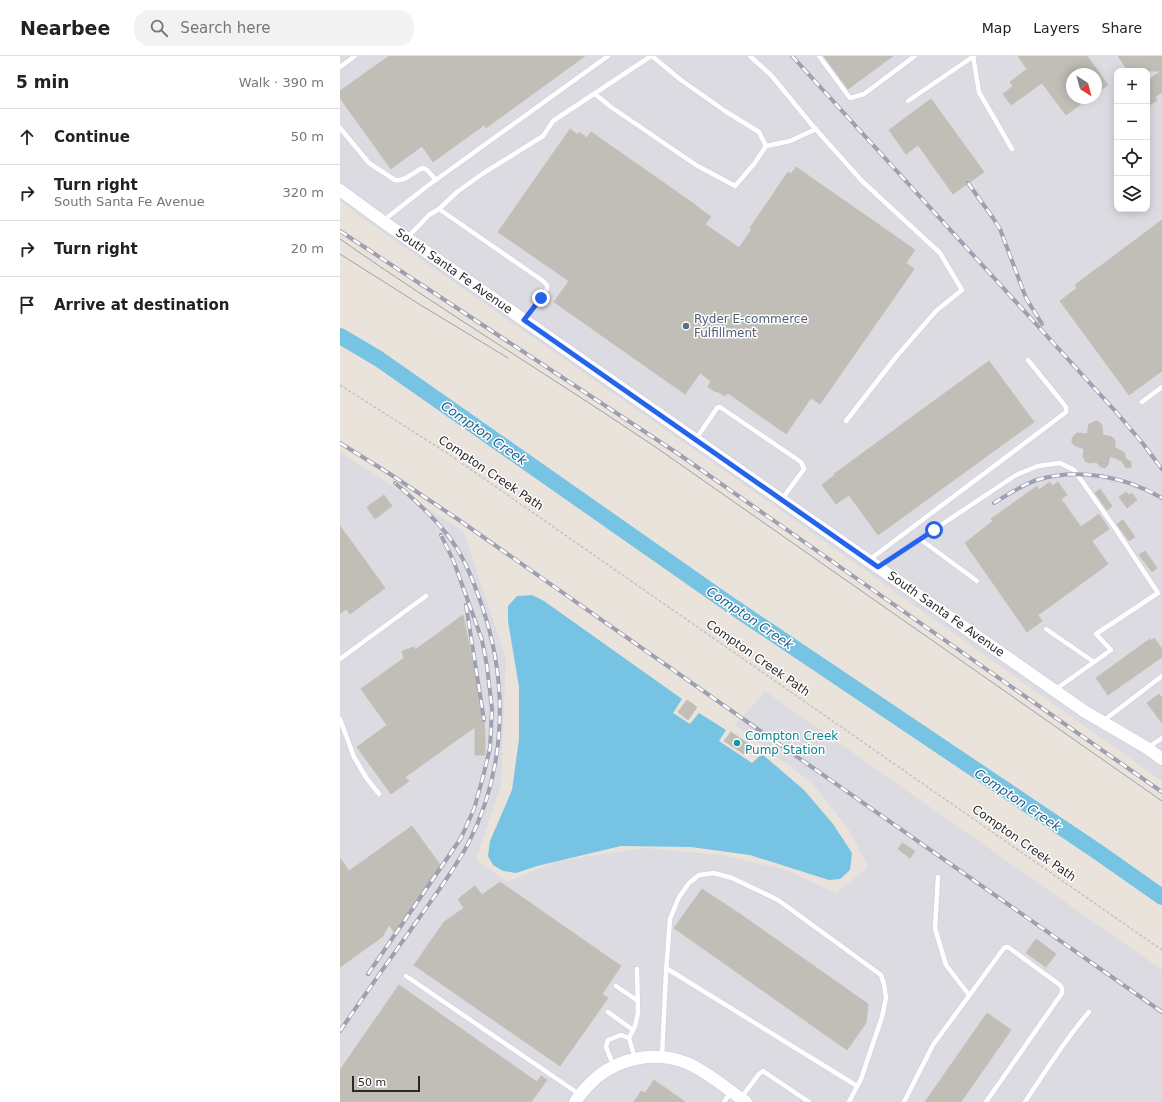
<!DOCTYPE html>
<meta charset="utf-8">
<style>
body{margin:0;font-family:"DejaVu Sans",sans-serif;background:#f2f2f2;color:#222}
.controls{position:absolute;right:12px;top:12px;display:grid;overflow:hidden;border-radius:8px;box-shadow:0 2px 10px #0003}
.controls button{width:36px;height:36px;display:grid;place-items:center;padding:0;border:0;border-bottom:1px solid #e0e0e0;background:#fff;color:#222;font:20px sans-serif}
.compass{position:absolute;left:726px;top:12px;width:36px;height:36px;border-radius:50%;background:#fff;box-shadow:0 2px 10px #0003;rotate:144deg}
.scale{position:absolute;left:12px;bottom:10px;width:68px;box-sizing:border-box;padding-left:4px;border:2px solid #282828;border-top:0;font-size:11px;line-height:14px;white-space:nowrap;color:#282828;-webkit-text-stroke:3px #fff;paint-order:stroke}
.stop{position:absolute;width:12px;height:12px;margin:-9px;border:3px solid #2563eb;border-radius:50%;background:#fff}
.stop.end{background:#2563eb;border-color:#fff;box-shadow:0 1px 4px #0008}
.list{margin:0;padding:0;list-style:none}
h2{display:flex;justify-content:space-between;align-items:center;height:52px;margin:0;padding:0 16px;font-size:17px}
h2 small{font-size:13px;font-weight:400;color:#767676}
.list li{display:grid;grid-template-columns:26px 1fr auto;gap:12px;align-items:center;box-sizing:border-box;height:56px;padding:0 16px;border-top:1px solid #e0e0e0}
.list b{display:block;font-size:15px;white-space:nowrap}
.list p{margin:0;font-size:13px;white-space:nowrap;color:#767676}
.list em{font-size:13px;font-style:normal;color:#767676}
.icon{flex:none;width:22px;height:22px;fill:none;stroke:currentColor;stroke-width:2;stroke-linecap:round;stroke-linejoin:round}
.map{position:relative;flex:none;width:822px;height:1046px;overflow:hidden}
header{display:flex;align-items:center;gap:24px;box-sizing:border-box;height:56px;padding:0 20px;background:#fff;border-bottom:1px solid #e0e0e0}
header strong{font-size:19px}
nav{display:flex;gap:22px;margin-inline-start:auto;font-size:14px}
.search{width:280px;height:36px;background:#f2f2f2;display:flex;align-items:center;gap:10px;box-sizing:border-box;padding:0 14px;border-radius:16px;color:#767676;font-size:15px}
main{display:flex}
aside{flex:1;background:#fff}
.map>svg:first-child{display:block}
.industrial{fill:#dddbe2;fill-rule:evenodd}
.water{fill:#76c3e3}
.lines{fill:none;stroke-linecap:round;stroke-linejoin:round}
.river{stroke:#76c3e3;stroke-width:16}
.building{fill:#c1bdb7;stroke:#c4bfb5}
.lane-casing{stroke:#d0d3e0;stroke-width:6}
.secondary-casing{stroke:#d0d3e0;stroke-width:14}
.path{stroke:#c3c3c3;stroke-width:1.5;stroke-dasharray:3 2;stroke-linecap:butt}
.lane{stroke:#fff;stroke-width:4.5}
.secondary{stroke:#fff;stroke-width:12}
.tram{stroke:#9ea0b1;stroke-width:1}
.rail-casing{stroke:#9ea0b1;stroke-width:4}
.rail{stroke:#fff;stroke-width:2.5;stroke-dasharray:8;stroke-linecap:butt}
.route{stroke:#2563eb;stroke-width:5}
.service-dot{fill:#5c6f8a;stroke:#fff;stroke-width:1.5}
.culture-dot{fill:#0f9aa8;stroke:#fff;stroke-width:1.5}
.labels{text-anchor:middle;dominant-baseline:central;stroke-width:3;stroke-linejoin:round;paint-order:stroke}
.street-label{font-size:12px;fill:#282828;stroke:#fff}
.service-label{font-size:12px;fill:#4e5e75;stroke:#fff;text-anchor:start}
.culture-label{font-size:12px;fill:#0d838f;stroke:#fff;text-anchor:start}
.water-label{font-size:13px;font-style:italic;fill:#18618b;stroke:#fff}
</style>
<header>
<strong>Nearbee</strong>
<div class="search"><svg class="icon" aria-label="search" viewBox="0 0 24 24"><circle cx="10" cy="10" r="6"/><path d="M15 15l6 6"/></svg>Search here</div>
<nav><a>Map</a><a>Layers</a><a>Share</a></nav>
</header>
<main>
<aside>
<h2>5 min<small>Walk · 390 m</small></h2>
<ul class="list">
<li><svg class="icon" aria-label="ahead" viewBox="0 0 24 24"><path d="M12 20V5M6 11l6-6 6 6"/></svg><div><b>Continue</b></div><em>50 m</em></li>
<li><svg class="icon" aria-label="right" viewBox="0 0 24 24"><path d="M7 20v-9h11M14 6l5 5-5 5"/></svg><div><b>Turn right</b><p>South Santa Fe Avenue</p></div><em>320 m</em></li>
<li><svg class="icon" aria-label="right" viewBox="0 0 24 24"><path d="M7 20v-9h11M14 6l5 5-5 5"/></svg><div><b>Turn right</b></div><em>20 m</em></li>
<li><svg class="icon" aria-label="arrive" viewBox="0 0 24 24"><path d="M6 21V4h12l-3 4 3 4H6"/></svg><div><b>Arrive at destination</b></div></li>
</ul>
</aside>
<div class="map">
<svg width="822" height="1046" viewBox="0 0 822 1046">
<rect width="100%" height="100%" fill="#e9e3db"/>
<g class="industrial">
<path d="M0,0h822v725l-429,-304 -371,-259 -22,-18zM777,15h30v138h-30zM732,18h24v24h-24z"/>
<path d="M0,396l123,79 43,127 -5,128 -25,73 31,23 51,-21 87,-13 78,7 63,15 50,23 32,-26 -18,-36 -38,-48 -77,-58 30,-34 397,279v132h-822z"/>
</g>
<path class="water" d="M192,539l12,6 138,98 -9,14 17,11 9,-11 27,17 -7,11 33,22 10,-9 42,36 29,34 19,29 -2,17 -10,9 -11,1 -79,-25 -59,-8 -70,-1 -84,20 -21,7 -13,-2 -10,-6 -5,-9 2,-15 22,-51 7,-51v-52l-11,-66v-15l9,-10z"/>
<g class="lines">
<path class="river" d="M0,280l39,23 350,245 369,248 64,45"/>
</g>
<g class="building">
<path d="M49,0h196l-99,72 -2,-3 -51,37 -11,-16 -31,23 -51,-71v-7z"/>
<path d="M484,0h69l-45,33z"/>
<path d="M678,0h69l21,29 -12,8v-19h-24v24h17l-23,17 -24,-32 -31,22 -8,-11 10,-8 -3,-4 17,-13z"/>
<path d="M778,0h44v36l-7,5 2,3 -10,7v-26l14,-10h-33z"/>
<path d="M591,43l53,73 -31,22 -35,-49 -12,9 -17,-24z"/>
<path d="M230,73l8,6 1,-3 8,6 4,-6 103,72 17,13 -6,7 34,24 13,-19 -2,-1 38,-56 3,2 5,-7 119,83 -9,13 8,6 -94,135 -9,-6 -25,36 -58,-41 -3,3 -8,-5 -1,1 -8,-5 3,-6 -11,-8 -15,21 -131,-92 15,-21 -71,-49z"/>
<path d="M822,164v151l-33,24 -69,-94 17,-13 -2,-3z"/>
<path d="M649,305l45,61 -156,113 -29,-40 -13,9 -14,-19 13,-10 -1,-1z"/>
<path d="M756,365l3,1 3,3 1,10 9,2 3,3v8l9,4 2,7 5,3v5l-5,1 -4,-7 -12,-5 -2,9 -3,3 -4,-1 -5,-5 -6,1 -5,-2 -2,-5 1,-7 -10,-4 -2,-3v-4l5,-5 10,1 2,-10z"/>
<path d="M710,426l2,4 6,-4 9,13 -6,4 20,28 18,-13 10,15 -17,12 16,23 -70,51 4,6 -15,11 -62,-89 28,-22 -2,-2 46,-33 2,4z"/>
<path d="M760,433l12,17 -5,4 -12,-17z"/>
<path d="M786,436l3,3 3,-2 5,7 -10,8 -8,-11z"/>
<path d="M44,439l8,11 -17,13 -8,-12z"/>
<path d="M783,464l12,17 -6,4 -12,-17z"/>
<path d="M0,470l45,62 -35,26 -4,-5 -6,5z"/>
<path d="M805,495l12,17 -5,4 -13,-17z"/>
<path d="M123,559l21,105 1,14v21h-10v-28l-70,50 4,4 -18,13 -34,-47 30,-22 -26,-36 43,-31 -2,-7 12,-4 1,3z"/>
<path d="M814,582l8,11v8l-54,38 -12,-17 54,-39 1,2z"/>
<path d="M819,638l3,4v25l-15,-20z"/>
<path d="M347,644l10,7 -9,13 -10,-8z"/>
<path d="M391,676l19,13 -6,9 -20,-13z"/>
<path d="M72,770l28,39 -46,67 -5,-7 -7,12 -42,30v-109l9,13z"/>
<path d="M562,787l13,8 -5,7 -12,-9z"/>
<path d="M160,826l121,84 -19,28 6,4 -48,68 -146,-101 30,-43 20,-14 -6,-9 17,-13 7,9z"/>
<path d="M362,833l38,25 128,90 -2,19 -19,27 -173,-122z"/>
<path d="M696,883l20,15 -10,13 -20,-14z"/>
<path d="M59,929l138,97 4,-6 6,4 -16,22h-191v-32z"/>
<path d="M647,957l24,17 -50,72h-36z"/>
<path d="M314,1024l31,22h-51l7,-11 4,2z"/>
</g>
<g class="lines">
<defs>
<g id="lane">
<path d="M312,0l29,24 44,31 34,21 7,14 24,-5 26,-12"/>
<path d="M410,0l21,19 41,50 50,56 78,72 22,37 -26,21 -40,46 -50,64"/>
<path d="M479,0l31,42 14,-4 51,-38"/>
<path d="M633,0l6,36 33,57"/>
<path d="M0,11l15,-11"/>
<path d="M255,38l16,13 85,58 39,21 19,-22 12,-18"/>
<path d="M568,45l66,-45"/>
<path d="M0,72l29,35 26,17c11,2 19,-9 28,-12l4,2 9,10"/>
<path d="M99,153l18,-17 25,-18 61,-38 10,-15 98,-65"/>
<path d="M44,164l42,-33 182,-131"/>
<path d="M67,182l22,-23 10,-6 104,72 4,4v4l-23,31"/>
<path d="M802,346l20,-15"/>
<path d="M356,383l21,-31 3,-1 81,55 3,7 -22,30"/>
<path d="M580,483l57,42"/>
<path d="M529,504l197,-148v-5l-38,-47"/>
<path d="M538,511l138,-92 22,-9 22,-3 14,7 41,58 43,65 -62,41 15,16 -55,39"/>
<path d="M706,573l48,33"/>
<path d="M0,603l86,-63"/>
<path d="M0,663l14,38 13,22 12,15"/>
<path d="M763,665l59,-45"/>
<path d="M809,691l13,-9"/>
<path d="M598,821l-3,51 11,37 23,30"/>
<path d="M326,912l191,118"/>
<path d="M66,920l173,118"/>
<path d="M276,930l22,15"/>
<path d="M268,956l25,18"/>
<path d="M322,1000l4,-84 4,-53 9,-22 10,-14 10,-8 15,-2 18,5 46,22 103,75 3,9 2,14 -4,19 -21,62 -12,23"/>
<path d="M295,1003l-6,-21 6,-12 3,-13 -1,-44"/>
<path d="M274,1011l-8,-20 2,-7 13,-5 8,3"/>
<path d="M401,1042l18,-24 4,-3 46,31"/>
<path d="M384,1046l7,-10"/>
<path d="M564,1046l29,-57 71,-97 4,-1 52,38 2,3v5l-76,109"/>
<path d="M685,1046c21,-31 40,-63 64,-90"/>
</g>
<g id="secondary">
<path d="M0,134l45,33 699,488 63,37 15,11"/>
<path d="M235,1046c6,-9 14,-18 22,-25 25,-20 60,-26 90,-14 21,9 40,26 59,39"/>
</g>
</defs>
<use href="#lane" class="lane-casing"/>
<use href="#secondary" class="secondary-casing"/>
<path class="path" d="M0,329l110,70 712,495"/>
<use href="#lane" class="lane"/>
<use href="#secondary" class="secondary"/>
<g class="tram">
<path d="M0,183c103,72 210,137 314,207l508,355"/>
<path d="M0,198l79,50 89,54"/>
</g>
<defs>
<g id="rail">
<path d="M452,0l325,357 27,32 18,24"/>
<path d="M628,127l25,35 7,11 26,69 16,26"/>
<path d="M0,175l337,222 485,339"/>
<path d="M0,387l50,31 66,44 706,494"/>
<path d="M654,447c13,-8 28,-18 43,-23 41,-13 89,-3 125,18"/>
<path d="M126,549l18,115"/>
<path d="M28,918l93,-136 13,-29 9,-32 7,-29 2,-39 -5,-43 -5,-26 -28,-78 -13,-27"/>
<path d="M0,975c26,-38 53,-76 79,-113 17,-24 35,-48 49,-74 38,-74 41,-159 14,-238 -8,-23 -16,-45 -30,-65 -15,-21 -38,-42 -57,-58"/>
</g>
</defs>
<use href="#rail" class="rail-casing"/>
<use href="#rail" class="rail"/>
</g>
<g class="lines">
<path class="route" d="M201,242l-17,22 354,247 56,-37"/>
</g>
<circle class="service-dot" cx="346" cy="270" r="4"/>
<circle class="culture-dot" cx="397" cy="687" r="4"/>
<g class="labels">
<g class="street-label">
<text transform="translate(114 215) rotate(35)">South Santa Fe Avenue</text>
<text transform="translate(151 417) rotate(34)">Compton Creek Path</text>
<text transform="translate(606 558) rotate(35)">South Santa Fe Avenue</text>
<text transform="translate(418 602) rotate(35)">Compton Creek Path</text>
<text transform="translate(684 787) rotate(35)">Compton Creek Path</text>
</g>
<g class="service-label">
<text x="354" y="263">Ryder E-commerce<tspan x="354" dy="14">Fulfillment</tspan></text>
</g>
<g class="culture-label">
<text x="405" y="680">Compton Creek<tspan x="405" dy="14">Pump Station</tspan></text>
</g>
<g class="water-label">
<text transform="translate(144 377) rotate(35)">Compton Creek</text>
<text transform="translate(410 562) rotate(34)">Compton Creek</text>
<text transform="translate(678 744) rotate(34)">Compton Creek</text>
</g>
</g>
</svg>
<div class="controls">
<button>+</button>
<button>−</button>
<button><svg class="icon" aria-label="locate" viewBox="0 0 24 24"><circle cx="12" cy="12" r="6"/><path d="M12 2v4M12 18v4M2 12h4M18 12h4"/></svg></button>
<button><svg class="icon" aria-label="layers" viewBox="0 0 24 24"><path d="M12 4l9 5-9 5-9-5zM3 14l9 5 9-5"/></svg></button>
</div>
<svg class="compass" viewBox="-18 -18 36 36"><path d="M0-13l5 13h-10z" fill="#e53935"/><path d="M0 13l5-13h-10z" fill="#767676"/></svg>
<div class="scale">50 m</div>
<div class="stop" style="left:594px;top:474px"></div>
<div class="stop end" style="left:201px;top:242px"></div>
</div>
</main>
